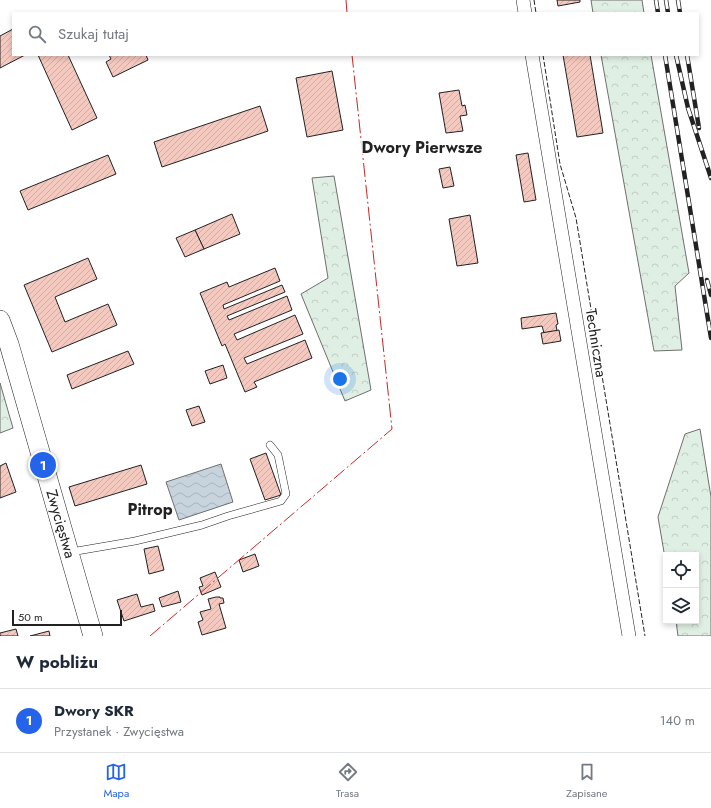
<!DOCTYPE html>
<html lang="pl">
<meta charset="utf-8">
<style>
body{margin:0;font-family:Jost,sans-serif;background:#f2f2f3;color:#1f2937}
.controls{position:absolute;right:12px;bottom:12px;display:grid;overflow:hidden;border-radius:0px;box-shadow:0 2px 6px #0003}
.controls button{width:36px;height:36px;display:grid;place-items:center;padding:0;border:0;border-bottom:1px solid #e0e1e3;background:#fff;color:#1f2937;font:20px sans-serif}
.scale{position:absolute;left:12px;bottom:10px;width:110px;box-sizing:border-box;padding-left:4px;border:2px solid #222;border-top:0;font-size:11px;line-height:14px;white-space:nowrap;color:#222;-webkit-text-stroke:3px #fff;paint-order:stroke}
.you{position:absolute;left:340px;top:379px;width:14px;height:14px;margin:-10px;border:3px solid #fff;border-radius:50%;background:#1a73e8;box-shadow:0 0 0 6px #1a73e833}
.badge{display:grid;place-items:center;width:26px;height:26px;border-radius:50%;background:#2563eb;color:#fff;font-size:13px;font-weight:700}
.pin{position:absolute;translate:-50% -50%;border:2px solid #fff;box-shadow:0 1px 4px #0006}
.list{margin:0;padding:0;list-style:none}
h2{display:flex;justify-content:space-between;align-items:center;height:52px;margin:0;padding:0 16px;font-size:17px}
h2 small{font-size:13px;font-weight:400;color:#747a83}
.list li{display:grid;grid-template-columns:26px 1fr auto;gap:12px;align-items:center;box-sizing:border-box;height:64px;padding:0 16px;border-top:1px solid #e0e1e3}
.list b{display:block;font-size:15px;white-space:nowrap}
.list p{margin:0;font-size:13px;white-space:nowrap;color:#747a83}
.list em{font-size:13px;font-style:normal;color:#747a83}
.icon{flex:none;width:22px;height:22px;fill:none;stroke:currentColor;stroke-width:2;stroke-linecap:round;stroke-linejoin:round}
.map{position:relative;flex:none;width:711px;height:636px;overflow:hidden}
.search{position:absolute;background:#fff;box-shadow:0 2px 6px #0003;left:12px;right:12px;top:12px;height:44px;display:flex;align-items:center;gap:10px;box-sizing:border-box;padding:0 14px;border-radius:0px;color:#747a83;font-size:15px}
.sheet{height:116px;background:#fff}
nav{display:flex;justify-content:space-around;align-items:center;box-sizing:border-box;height:56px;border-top:1px solid #e0e1e3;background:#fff;font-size:11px;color:#747a83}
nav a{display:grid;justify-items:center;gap:2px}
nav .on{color:#2563eb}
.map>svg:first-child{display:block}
.forest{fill:url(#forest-crowns);stroke:#6f6f6f}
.water{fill:url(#water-waves);stroke:#6f6f6f}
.building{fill:url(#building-hatch);stroke:#222}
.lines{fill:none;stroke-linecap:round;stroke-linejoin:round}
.lane-casing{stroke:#222;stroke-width:8}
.street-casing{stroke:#222;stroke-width:14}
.secondary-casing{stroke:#222;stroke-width:20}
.lane{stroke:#fff;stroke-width:7}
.street{stroke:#fff;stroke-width:13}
.secondary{stroke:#fff;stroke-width:19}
.rail-casing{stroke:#222;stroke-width:4.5}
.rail{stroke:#fff;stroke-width:3;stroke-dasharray:9;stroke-linecap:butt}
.fence{stroke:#222;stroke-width:1;stroke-dasharray:5 2;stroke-linecap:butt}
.power{stroke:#c62828;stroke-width:1;stroke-dasharray:14 3 2 3;stroke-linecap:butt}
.labels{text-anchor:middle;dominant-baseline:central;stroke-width:3;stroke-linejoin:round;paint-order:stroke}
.street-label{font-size:15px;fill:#222;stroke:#fff}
.neighbourhood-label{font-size:16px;font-weight:bold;fill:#222;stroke:#fff}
</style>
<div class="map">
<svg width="711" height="636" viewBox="0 0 711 636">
<defs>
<pattern id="forest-crowns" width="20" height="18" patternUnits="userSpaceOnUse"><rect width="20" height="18" fill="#e0efe3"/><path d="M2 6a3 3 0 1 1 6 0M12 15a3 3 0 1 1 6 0" fill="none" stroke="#c0cdc2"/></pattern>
<pattern id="water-waves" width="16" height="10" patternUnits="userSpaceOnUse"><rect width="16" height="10" fill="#c7d3dd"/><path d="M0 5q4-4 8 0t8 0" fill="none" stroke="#abb5bd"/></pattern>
<pattern id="building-hatch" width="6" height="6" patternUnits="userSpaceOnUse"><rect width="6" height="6" fill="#f3c9c0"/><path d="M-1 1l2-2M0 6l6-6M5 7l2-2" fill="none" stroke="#d0aca5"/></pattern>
</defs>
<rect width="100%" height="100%" fill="#fff"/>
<g class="forest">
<path d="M591,0h51l2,13h-51z"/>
<path d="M601,55h50l38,218 -14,13 7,64 -28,1z"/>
<path d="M334,176l37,214 -26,11 -44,-107 27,-16 -16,-100z"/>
<path d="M0,383l13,45 -13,5z"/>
<path d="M700,429l11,68v139h-33l-2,-15h20v-66h-30v9l-8,-47 27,-83z"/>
</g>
<path class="water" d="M221,464l12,38 -54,18 -13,-38z"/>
<g class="building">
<path d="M557,0h23v2l-22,4z"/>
<path d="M13,29v26h12l-25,13v-32z"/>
<path d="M38,55h30l29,63 -25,12z"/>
<path d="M109,55h37l2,5 -35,17 -7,-15 5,-3z"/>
<path d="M563,55h27l13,78 -26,4z"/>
<path d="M332,71l11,59 -36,7 -11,-59z"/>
<path d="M459,90l3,16 3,-1 2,10 -7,1 3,15 -17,2 -7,-40z"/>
<path d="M260,106l8,25 -106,36 -8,-25z"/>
<path d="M528,153l8,47 -12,2 -8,-47z"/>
<path d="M108,155l8,19 -88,36 -8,-19z"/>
<path d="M450,167l4,19 -11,2 -4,-19z"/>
<path d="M232,214l8,20 -36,15 -9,-19z"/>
<path d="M470,215l8,48 -21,3 -8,-47z"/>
<path d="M195,230l9,19 -19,8 -9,-19z"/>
<path d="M88,258l9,21 -42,18 10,25 43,-18 9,21 -65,27 -28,-67z"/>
<path d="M275,268l5,13 -57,24 1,4 58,-24 3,7 -58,24 2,4 58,-24 5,14 -58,24 3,6 58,-25 8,19 -59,24 3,6 58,-24 7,18 -58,24 3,5 -12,5 -20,-48 -3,2 -22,-53 27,-11 2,5z"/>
<path d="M556,313l2,11 -2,1 1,6 -13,2 -2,-7 -20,3 -1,-11z"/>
<path d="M559,330l2,11 -18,3 -2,-11z"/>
<path d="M128,351l6,13 -62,25 -5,-14z"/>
<path d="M223,365l4,13 -17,6 -5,-13z"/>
<path d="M199,406l6,16 -13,4 -6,-16z"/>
<path d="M266,453l15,42 -16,5 -15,-41z"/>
<path d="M6,463l10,29 -16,6v-32z"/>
<path d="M141,465l6,19 -72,22 -6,-19z"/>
<path d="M158,546l6,24 -15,4 -5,-25z"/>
<path d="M255,554l4,12 -16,6 -4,-12z"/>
<path d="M215,572l6,15 -19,8 -3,-8 4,-1 -3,-8z"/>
<path d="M178,591l3,11 -19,5 -3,-9z"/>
<path d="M137,594l4,13 12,-3 2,7 -31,10 -7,-21z"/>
<path d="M216,597h4v1h3l1,5 -5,1 7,24 -24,7 -4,-13 5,-2 -3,-8 11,-3 -3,-10z"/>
<path d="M16,629l2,7h-18v-3z"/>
<path d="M49,631l1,5h-20z"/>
</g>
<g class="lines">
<defs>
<path id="lane" d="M71,552l64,-11 67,-16 26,-9 53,-15 5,-7 -8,-39 -8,-10"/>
<g id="street">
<path d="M523,0l2,13"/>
<path d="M532,55l97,581"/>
</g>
<g id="secondary">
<path id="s1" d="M0,320l9,24 84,292"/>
</g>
</defs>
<use href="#lane" class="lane-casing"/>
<use href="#street" class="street-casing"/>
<use href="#secondary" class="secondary-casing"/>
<use href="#lane" class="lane"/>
<use href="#street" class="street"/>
<use href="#secondary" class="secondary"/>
<defs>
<g id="rail">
<path d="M656,0l2,13"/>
<path d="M666,0l2,13"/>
<path d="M678,0l2,13"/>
<path d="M665,55l46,283"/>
<path d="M676,55l12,53 23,70"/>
<path d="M687,55l12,73"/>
<path d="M707,280l4,15"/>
</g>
</defs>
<use href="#rail" class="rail-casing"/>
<use href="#rail" class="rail"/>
<g class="fence">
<path d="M534,0l2,13"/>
<path d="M543,55l17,109 16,54 69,418"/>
</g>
<g class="power">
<path d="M346,0l1,13"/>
<path d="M150,636l242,-207 -40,-374"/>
</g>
</g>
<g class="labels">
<g class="street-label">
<text transform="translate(596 343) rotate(81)">Techniczna</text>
<text stroke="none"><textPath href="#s1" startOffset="213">Zwycięstwa</textPath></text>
</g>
<g class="neighbourhood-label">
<text x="422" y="147">Dwory Pierwsze</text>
<text x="150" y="509">Pitrop</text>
</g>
</g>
</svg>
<div class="controls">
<button><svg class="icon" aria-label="locate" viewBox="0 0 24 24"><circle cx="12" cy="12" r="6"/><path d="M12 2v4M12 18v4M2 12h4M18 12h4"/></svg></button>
<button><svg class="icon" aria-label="layers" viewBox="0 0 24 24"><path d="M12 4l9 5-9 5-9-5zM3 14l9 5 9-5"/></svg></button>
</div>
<div class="scale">50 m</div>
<div class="you"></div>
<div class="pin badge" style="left:43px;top:465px">1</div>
<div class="search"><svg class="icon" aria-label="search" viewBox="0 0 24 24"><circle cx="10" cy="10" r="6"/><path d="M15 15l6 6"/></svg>Szukaj tutaj</div>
</div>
<section class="sheet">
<h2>W pobliżu<small></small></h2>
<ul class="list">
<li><span class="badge">1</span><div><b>Dwory SKR</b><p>Przystanek · Zwycięstwa</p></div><em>140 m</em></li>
</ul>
</section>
<nav>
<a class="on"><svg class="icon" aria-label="map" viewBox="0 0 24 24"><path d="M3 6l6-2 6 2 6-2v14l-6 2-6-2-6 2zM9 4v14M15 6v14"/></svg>Mapa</a>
<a><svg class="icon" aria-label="directions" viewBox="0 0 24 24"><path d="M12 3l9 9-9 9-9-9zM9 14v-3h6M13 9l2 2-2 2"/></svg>Trasa</a>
<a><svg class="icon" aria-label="saved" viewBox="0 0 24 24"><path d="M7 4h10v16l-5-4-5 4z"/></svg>Zapisane</a>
</nav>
